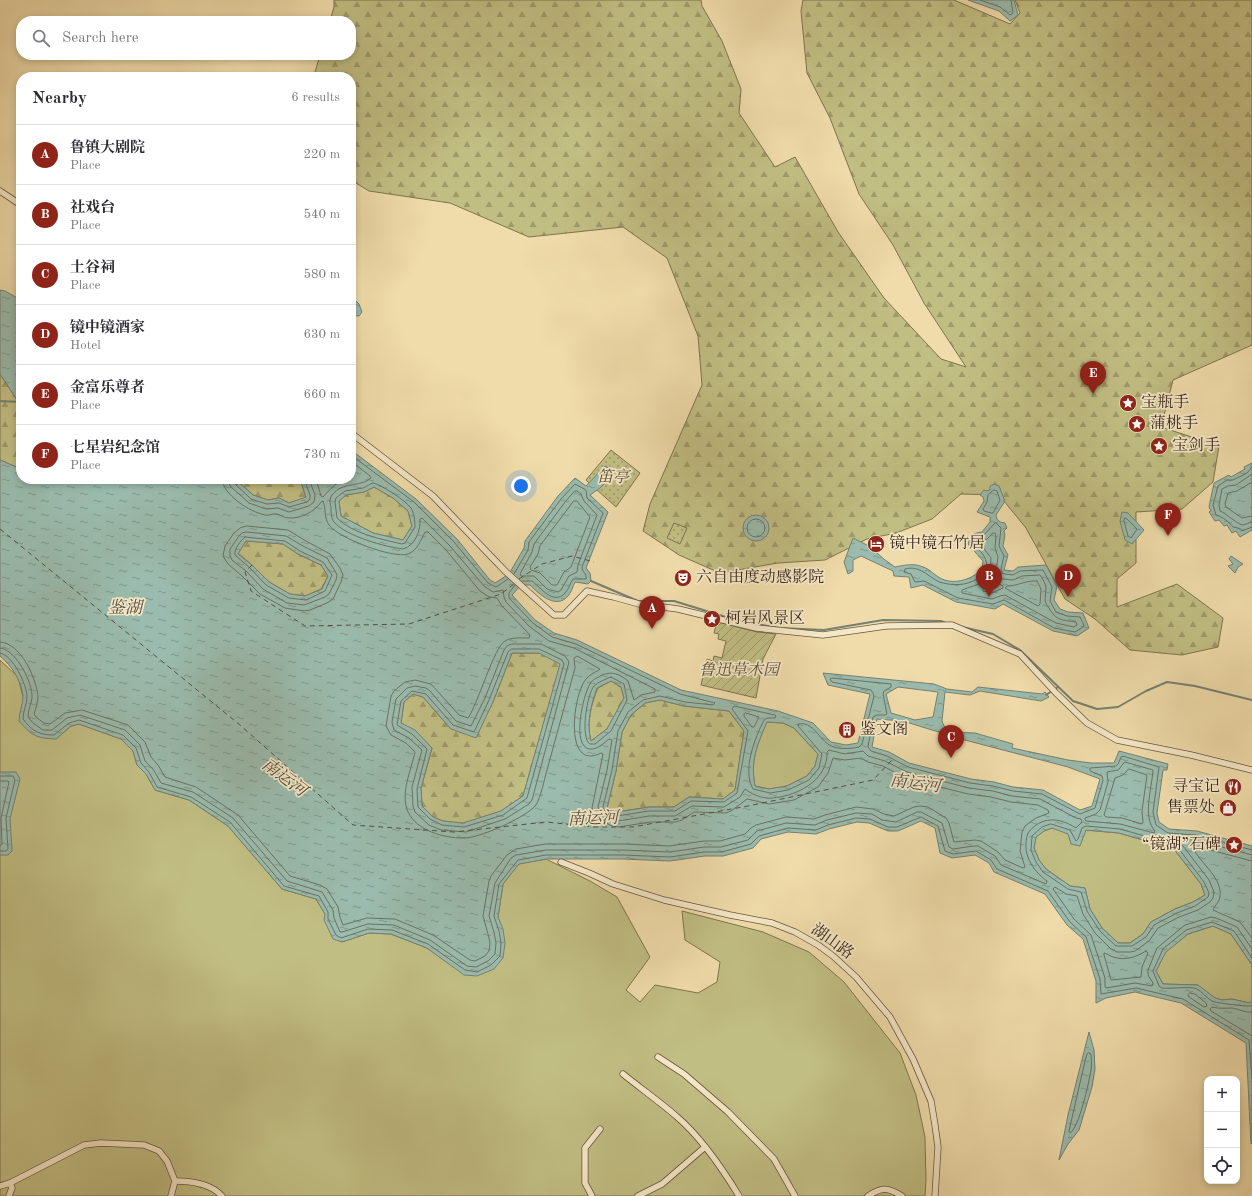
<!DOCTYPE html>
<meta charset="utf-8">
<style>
body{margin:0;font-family:"Old Standard TT","Noto Serif SC",serif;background:#f2f2f3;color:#2b2b33}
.controls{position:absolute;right:12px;bottom:12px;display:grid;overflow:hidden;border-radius:8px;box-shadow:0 2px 6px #0003}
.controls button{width:36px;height:36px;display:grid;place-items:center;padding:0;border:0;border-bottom:1px solid #e1e1e2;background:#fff;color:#2b2b33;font:20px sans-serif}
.you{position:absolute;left:521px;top:486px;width:14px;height:14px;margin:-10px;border:3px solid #fff;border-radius:50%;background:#1a73e8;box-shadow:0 0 0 6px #1a73e833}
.badge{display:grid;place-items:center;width:26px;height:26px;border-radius:50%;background:#8f2418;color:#fff;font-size:13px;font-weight:700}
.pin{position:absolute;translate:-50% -33px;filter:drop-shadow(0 1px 2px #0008)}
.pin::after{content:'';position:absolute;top:21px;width:14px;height:12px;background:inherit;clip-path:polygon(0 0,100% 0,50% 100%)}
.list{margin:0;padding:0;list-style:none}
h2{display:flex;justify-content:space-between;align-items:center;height:52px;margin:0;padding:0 16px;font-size:17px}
h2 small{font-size:13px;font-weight:400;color:#7c7c81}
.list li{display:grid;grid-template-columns:26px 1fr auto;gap:12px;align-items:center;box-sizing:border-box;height:60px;padding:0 16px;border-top:1px solid #e1e1e2}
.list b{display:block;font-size:15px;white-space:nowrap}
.list p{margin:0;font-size:13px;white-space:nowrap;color:#7c7c81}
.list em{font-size:13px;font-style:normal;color:#7c7c81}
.icon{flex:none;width:22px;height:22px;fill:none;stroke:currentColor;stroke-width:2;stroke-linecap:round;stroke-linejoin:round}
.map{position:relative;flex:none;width:1252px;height:1196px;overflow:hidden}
.search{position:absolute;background:#fff;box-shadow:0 2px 6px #0003;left:16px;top:16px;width:340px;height:44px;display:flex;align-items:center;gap:10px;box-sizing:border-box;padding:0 14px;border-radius:16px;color:#7c7c81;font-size:15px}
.panel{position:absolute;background:#fff;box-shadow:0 2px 6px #0003;left:16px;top:72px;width:340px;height:412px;border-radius:16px}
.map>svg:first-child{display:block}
.grass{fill:#c1be83;stroke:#7e744f}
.forest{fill:url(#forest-firs);stroke:#7e744f}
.park{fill:url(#park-dots);stroke:#7e744f}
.garden{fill:url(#garden-furrows);stroke:#7e744f}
.water{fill:url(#water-ripples);stroke:#748173;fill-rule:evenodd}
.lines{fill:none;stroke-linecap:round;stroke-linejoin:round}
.shore{stroke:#6b7264;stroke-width:1}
.stream{stroke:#748173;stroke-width:2}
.ferry{stroke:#544e40;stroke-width:1;stroke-dasharray:5 4;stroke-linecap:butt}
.street-casing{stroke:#69563f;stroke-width:7}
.street{stroke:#f5e8c8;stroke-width:5.5}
.labels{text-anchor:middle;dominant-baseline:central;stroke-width:3.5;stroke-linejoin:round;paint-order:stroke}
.poi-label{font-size:16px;fill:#3c291b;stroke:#f5e8c8;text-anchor:start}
.park-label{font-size:16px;font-style:italic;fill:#5d4e35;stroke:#f5e8c8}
.street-label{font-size:16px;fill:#3c291b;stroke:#f5e8c8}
.water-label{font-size:17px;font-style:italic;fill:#544e40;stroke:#f5e8c8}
</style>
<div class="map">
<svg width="1252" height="1196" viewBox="0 0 1252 1196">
<defs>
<pattern id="forest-firs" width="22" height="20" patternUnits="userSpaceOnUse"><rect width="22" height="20" fill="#c1be83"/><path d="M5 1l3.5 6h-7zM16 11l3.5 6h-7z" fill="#9e9a6a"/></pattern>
<pattern id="park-dots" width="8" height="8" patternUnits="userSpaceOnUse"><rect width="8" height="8" fill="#c1be83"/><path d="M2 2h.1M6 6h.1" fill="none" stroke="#9e9a6a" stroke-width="1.8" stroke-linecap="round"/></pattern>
<pattern id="garden-furrows" width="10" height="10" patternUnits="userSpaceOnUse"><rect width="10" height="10" fill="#c1be83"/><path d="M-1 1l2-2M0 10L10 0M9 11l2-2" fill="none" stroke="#9e9a6a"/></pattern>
<pattern id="water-ripples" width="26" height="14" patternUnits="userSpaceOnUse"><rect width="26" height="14" fill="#9abbad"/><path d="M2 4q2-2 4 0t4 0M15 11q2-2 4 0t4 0" fill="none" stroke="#7f988c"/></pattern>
</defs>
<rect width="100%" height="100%" fill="#f0dcaa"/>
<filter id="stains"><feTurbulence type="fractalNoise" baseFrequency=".005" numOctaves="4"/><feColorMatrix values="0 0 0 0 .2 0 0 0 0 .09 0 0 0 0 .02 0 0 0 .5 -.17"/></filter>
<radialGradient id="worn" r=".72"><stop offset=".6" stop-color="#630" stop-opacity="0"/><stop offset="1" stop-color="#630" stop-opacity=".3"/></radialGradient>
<g class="grass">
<path d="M0,660l18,17 5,20 33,42 15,-13 8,-2 42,15 12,12 4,14 9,9 9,16 34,10 39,26 54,63 34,10 26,43 27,-9 22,1 36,14 37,26 34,-57 5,-33 15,-20 28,-5 44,22 27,16 33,60 -24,33 14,12 15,-17 43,8 19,-11 3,-20 -35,-22 -3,-29 81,21 46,20 35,30 56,71 16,42 9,42 1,43 -1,16h-925z"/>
<path d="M767,722l16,1 11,5 24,26 -3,12 -8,10 -20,10 -18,3 -14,-3c-5,-25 2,-42 12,-64z"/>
<path d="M1052,828l16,5 11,13 6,-16 34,3 55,16 27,35 4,11 -12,7 -18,7 -24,13 -8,12 -13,9h-12l-16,-15 -12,-19 -5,-21 -15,-2 -24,-17 -7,-9 -5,-12 2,-11 8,-6z"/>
<path d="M1213,926l18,8 21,31v36l-3,2 -17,-4 -10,1 -7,-2 -18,-13 -34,-1 -7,-13 9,-19 23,-18z"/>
</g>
<g class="forest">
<path d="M334,0h367l1,6 20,35 19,48 -2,24 36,54 20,-10 43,75 46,66 57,61 25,8 -42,-64 -31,-58 -34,-51 -29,-76 -23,-45 -6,-62 2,-11h151l56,24 10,-11 -5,-13h237v345l-79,35 -12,47 58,19 -6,36 -31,27 -46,3v51l-19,16v28l60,-23 46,34 -5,29 -36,8 -52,-5 -35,-31 -30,-20 -39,-71 -27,-33 -38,-1 -29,25 -36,14 -29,6 -42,21 -47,3 -58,10 -41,-18 -36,-24 7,-27 52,-119 -4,-49 -31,-78 -44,-31 -94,10 -79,-34 -81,-12 -18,-11v-103h-40l4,-5 5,-17h31v-34h-21l4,-14z"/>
<path d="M0,374l21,32v63l-21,-9z"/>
<path d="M235,479h65l6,19 -17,5 -10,-5 -11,2 -15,-5z"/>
<path d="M374,487l19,11 15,13 4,15 -9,14 -30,-7 -32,-17 -2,-15 7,-6 18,-3z"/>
<path d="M246,541l37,3 15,10 23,11 7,11 -7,13 -16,7 -15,-2 -21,-12 -17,-17 -14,-12z"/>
<path d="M512,653h27l22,10 -38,133 -22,15 -38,13 -20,-3 -10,-4 -11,-11 -1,-18 11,-40 -31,-25 3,-21 9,-8 10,3 19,22 51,-17z"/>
<path d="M611,681l10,6 3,11 -17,31 -16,12c-5,-17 0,-37 7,-53z"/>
<path d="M660,700l24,6 45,5 15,20 -9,59 -12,9 -34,-2 -15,10h-25l-32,5 -10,-4 9,-37 6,-39 9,-17 14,-12z"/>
</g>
<g class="park">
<path d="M611,450l29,23 -24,34 -30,-27z"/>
<path d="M674,523l13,5 -7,16 -13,-6z"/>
</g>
<path class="garden" d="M722,623l35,9 19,2 -13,25 -7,39 -55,-13 6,-26 6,2 1,-5 8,2 4,-17 -8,-2 1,-5 -5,-1 2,-7z"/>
<g class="water">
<path d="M968,0h46l4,15 -8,6 -11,-10z"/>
<path d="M0,290l5,1 16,9v106l-21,-32z"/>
<path d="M351,296l8,8 3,8 -3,4 -8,-1z"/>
<path d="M351,450l65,49 41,40 33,41 5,3 14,-9 15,-26 1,-7 33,-45 17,-18 11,8 19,-20 6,3c-4,15 -9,18 -21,26l18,17 -22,56 4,5 1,8 -3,3 -13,-2c-2,4 -4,11 -7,14 -12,14 -29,-2 -38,-11h-9l-9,10 23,25 19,13 23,7 104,50 97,21 35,12 18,19 15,3 12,-2 12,-49 -42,-9 -5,-12 111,11 13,5 25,3 6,-5 64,7 3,-2 4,5 -8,4 -61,-10 -10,4 -25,-3 -3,29 2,5 7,6 24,1 38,11 -1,4 56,12 23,3h23l5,-12 49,13 -1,6h-4l-6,43 2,9 10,7 28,2 55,15v77l-1,1 1,4v37l-21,-31 -18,-8 -25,8 -22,18 -10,19 7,13 35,1 17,13 7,2 10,-1 17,4 3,-2v142l-1,1 -5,-101 -65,-40 -46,-11 -29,6 -10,5v-22l-13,-42 -16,-14 -22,-31 -51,-22 -5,-9 -14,-8 -23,3 -12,-5 -5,-25 -14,-7 -23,10h-10l-19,-8 -12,-1 -28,7 -13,5 -28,-2 -27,7 -8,9 -30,8h-18l-35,5 -47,-2h-77l-27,5 -16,20 -5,33 5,12 2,14 -2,15 -9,11 -17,7 -13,-1 -37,-27 -36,-14 -22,-1 -27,9 -9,-3 -9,-19 1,-6 -9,-15 -34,-10 -54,-63 -39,-26 -34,-10 -9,-16 -9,-9 -4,-14 -12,-12 -42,-15 -8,2 -15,13c-20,-1 -24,-3 -37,-18 0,-8 4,-17 4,-25 -2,-16 -11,-30 -23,-40v-196l21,9v10h214l18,16 15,5 11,-2 10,5 17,-6 -6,-18h51zM374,487l19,11 15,13 4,15 -9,14 -30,-7 -32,-17 -2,-15 7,-6 18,-3zM246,541l37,3 15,10 23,11 7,11 -6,13 -17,7 -15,-2 -21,-12 -17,-17 -14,-11zM512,653h27l21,11 -37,132 -22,15 -38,12 -20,-2 -10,-4 -11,-11 -1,-18 11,-40 -17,-18 -14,-7 3,-21 9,-8 10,3 28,32 25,9 17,-36zM611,681l10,6 3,11 -17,31 -16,12c-5,-17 0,-37 6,-53zM898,687l40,5 -5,25 -18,3 -24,-7 -5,-19zM660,700l24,6 45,5 15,20 -9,59 -12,9 -34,-2 -15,10h-25l-32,5 -10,-4 9,-37 6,-39 9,-17 14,-12zM877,719l26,2 58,18 107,28 32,12 -8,27 -12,4 -37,-20 -30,-3 -19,-5 -23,-3 -62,-16 -20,-11 -17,-5zM767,722l16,1 11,5 24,26 -3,12 -8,10 -20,10 -18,3 -14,-3c-5,-24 2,-41 12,-64zM1052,828l16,6 3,10 9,2 6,-16 33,3 55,16 27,35 4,11 -12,7 -18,7 -24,13 -8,12 -13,9h-12l-16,-15 -12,-19 -5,-21 -15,-2 -24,-17 -7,-9 -5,-12 2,-11 8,-6z"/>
<path d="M1252,463v67l-12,7 -4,-6 -4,2 -5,-8 -3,1 -5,-6 -4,1 -6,-9 2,-1 -2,-4 5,-24 15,-8 2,2 14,-8 -1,-2z"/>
<path d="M994,484l5,2 6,15 -9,14 1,4 3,3 5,1 2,5 -3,3 1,4 -2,11 5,9 -4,15 9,1 5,-4 28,-2 11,21 -3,14 6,9 8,3 15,1 6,15 -12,8 -24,-5 -50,-27 -8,5 -39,-7 -33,-17 -12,3 -2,-11 -15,-1 -1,-5 -32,-15 -8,4v11l-5,3 -4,-12 9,-24 16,8 16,14 10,7c10,-2 19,-4 28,0 7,2 12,9 19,12 14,6 29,0 40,-9l1,-9 -15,-17c2,-8 5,-11 14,-12l8,-10v-5l-13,-5 7,-11 -1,-4 -3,-2 4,-5 2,1 4,-1v-4z"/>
<path d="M1122,512l6,1 16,17 -12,14 -7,-4 -5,-19z"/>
<circle cx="756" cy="528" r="13"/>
<path d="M1231,556l12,8 -5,3 -3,6 -7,-7 5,-2 -4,-5z"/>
<path d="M0,772h16l4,7 -10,40 2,32 -4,4h-8z"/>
<path d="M1089,1032l5,18 1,19 -3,18 -13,43 -11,14 -9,16 9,-45z"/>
</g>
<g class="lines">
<g class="shore">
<path d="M980,0l20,7 10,8 3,-2 -2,-13"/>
<path d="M351,455l63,47 40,40 34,41 8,4 12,-8"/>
<path d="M1252,467l-5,6 -14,7h-6l-9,6 -5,19 3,10c7,2 13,7 17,12l5,1 4,3 10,-4"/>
<path d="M1252,474l-16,11 -8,1 -6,3 -3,16 1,6c6,2 18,14 23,14 2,0 6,-3 9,-3"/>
<path d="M228,479l2,7 19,17 17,6 12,-1 11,4 20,-6 5,-4 1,-7 -6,-16"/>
<path d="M233,479l1,4 17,16 16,5 12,-1 10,4 18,-5 3,-3v-4l-6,-16"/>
<path d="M316,479l5,17 2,1c9,-9 12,-16 27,-18"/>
<path d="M1252,482l-15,9 -9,2 -3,11 1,3 16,11 10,-2"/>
<path d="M373,483c8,1 33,18 38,25 3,4 4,14 4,19l-10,16 -3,1c-21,-5 -49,-10 -65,-26l-2,-16 1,-4 9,-7 18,-3z"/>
<path d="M994,490l3,1 3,9 -7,13h-2l-7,-2 -1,-2 4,-7 1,-7z"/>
<path d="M575,491h2l4,3 3,7 13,14 -19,50 -1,7 -8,4 -8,14 -3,2 -11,-3 -13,-13h-13l-1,-2 12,-22 2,-8 31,-42z"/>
<path d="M574,501h3l13,16 -19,50 -7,5 -7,13h-5l-12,-12 -9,-3 -1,-3 8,-13 2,-8z"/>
<path d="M1125,518l2,1 10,10 -6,9 -3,-2 -4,-15z"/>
<circle cx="756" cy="528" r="9"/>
<path d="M996,523l5,5 -2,18 5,10 -3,13 1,4 3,1 8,1 7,-4 23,-1 9,17 -2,14 6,11 11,4 13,1 4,8 -1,2 -8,5 -21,-4 -50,-28 -11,4 -35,-6 -34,-17 -9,1 -4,-8 -7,-2 1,-3c14,-4 23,7 34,13 3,1 6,1 9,2 16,2 26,-1 38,-12 3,-14 -4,-19 -13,-28v-4l4,-3 7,-2 10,-11z"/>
<path d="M247,526l41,4 18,11 24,13 10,14 3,7 -2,7 -8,17 -6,4 -17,7 -6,1 -19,-3 -25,-14 -18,-18 -14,-12 -5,-8 2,-10 9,-13 6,-5z"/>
<path d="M247,532l39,4 17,10 24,12 8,13 2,4 -1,5 -7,14 -4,3 -21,8 -17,-2 -24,-14 -17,-18 -14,-11 -2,-4v-7l9,-13 3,-3z"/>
<path d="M993,533h2l1,3 -1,12 3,9 -2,14 2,6 5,2 10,1 9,-4 18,-1c8,12 6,12 5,24 0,4 2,6 4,9 7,13 14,12 27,14l1,3 -3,2 -18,-4 -51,-28 -5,1 -8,3 -30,-6v-3l17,-6 11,-10 1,-16 -11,-15 7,-4z"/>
<path d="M245,537l40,4 15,10 23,11 9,13 -7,16 -19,9 -17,-2 -23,-13 -16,-17 -15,-13c-1,-6 5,-14 10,-18z"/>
<path d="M514,574l14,-24 1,-8 32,-43 14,-15 11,6 1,8 16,15 -21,54c0,5 5,6 4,12h-13c-3,4 -4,10 -8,14 -11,13 -25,-6 -33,-12h-10"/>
<path d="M993,581l10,5v2l-11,5 -9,-2v-3z"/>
<path d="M1037,581l4,8 -1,15 -2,2 -33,-18 2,-2c11,0 19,-6 30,-5z"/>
<path d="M515,585l-6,8v5l24,25 19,14 24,7 104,50 35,9 -2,2 -28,-3 -25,-6 -17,4 -15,12 -10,19 -6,39 -9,37 2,4 12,5 32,-5h26l16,-10 33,1 13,-9 11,-62 -16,-22 2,-3 41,9 1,1 -1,2h-8l-3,2c-9,18 -22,50 -11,69l17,4 18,-3 21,-10 10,-12 3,-14 -24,-28v-2c14,-3 20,13 30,20 7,6 22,5 31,3l3,-3 12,-48 -1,-3 -2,-3 -39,-8 -2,-3 2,-1 59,6v3l-7,4 -1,3 4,20 -2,1h-8l-4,2 -5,30 3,4 16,5 21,11 62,16 23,3 20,5 29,3 38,20 15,-6 8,-28 -1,-4 -12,-5v-3l26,-2 2,-2 3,-7 2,-1 36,11 -6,45 3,13 12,8 28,2 56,15"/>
<path d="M0,642c21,1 36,36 38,54 0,6 -2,12 -4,18l3,4 7,5 6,1 15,-11 17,-3 46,15 17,17 6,15 7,8 7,12 31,10 42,28 52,61 30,9 7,4 11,18 2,10 3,8 24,-7 28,1 38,16 37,25 5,1 10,-5 4,-5 1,-8 -2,-9 -5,-18 6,-35 2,-5 16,-21 9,-6 29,-5h78l46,2 35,-5h16l25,-7 6,-6 5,-3 30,-8 28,2 11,-4 31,-8 17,2 11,5 10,2 20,-9 6,-1 8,1 18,11 3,5 5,19 21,-2 6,1 17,11 7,8 18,8 2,-1 -5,-16 2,-19 3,-6 11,-8 13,-5 -1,-3 -10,-5 -27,-3 -20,-5 -23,-3 -63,-16 -22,-12 -15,-4 -7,-4 -16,2 -12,-2 -5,15 -10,14 -24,13 -25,4 -22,-5 -16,12 -5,2 -32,-1 -12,8 -6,2h-26l-31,5 -7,-1 -14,-7 -4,-5 -2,-6 11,-54 -2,-1c-38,19 -28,-59 -15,-74 3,-4 8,-6 13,-9l1,-1 -23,-13 -3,2 1,10c-9,34 -19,68 -28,102 -3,10 -6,27 -11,35 -9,12 -58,34 -73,33 -19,0 -46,-7 -55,-26 -8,-19 3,-41 7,-60l-9,-9 -15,-8 -5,-9 5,-30 3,-5 11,-9 10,-2 16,4 28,31 9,3c10,-14 26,-71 37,-77 6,-4 16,-3 24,-3l1,-3 -28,-29 -5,-8 -8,-1 -9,-6 -34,-41 -18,-18h-3c-4,8 -8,19 -17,22 -15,5 -70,-16 -79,-29 -5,-7 -3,-17 -6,-24l-2,1c-5,9 -21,17 -32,16 -5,0 -8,-3 -12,-4 -4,-1 -8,2 -12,1 -15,-3 -42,-20 -43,-36"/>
<path d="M512,644h29l24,12 4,6 -37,138 -3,4 -24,15 -39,13 -25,-2 -12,-5 -14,-13 -2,-6 -1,-19 10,-37 -13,-12 -15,-8 -2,-8 4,-23 11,-11 8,-2 11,2 4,3 26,30 15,5 14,-28 19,-48 3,-4z"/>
<path d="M0,648c16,1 33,35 32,50 -1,7 -4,12 -4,19l5,6 10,7h9l15,-12 13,-3 45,15 15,15 5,16 8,8 8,14 32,9 40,26 54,63 35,11 11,18 1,8 6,14h2l26,-8 26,1 36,15 37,26 9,1 12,-6 7,-7 1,-11 -2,-11 -5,-16 6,-33 16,-25 5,-3 30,-5h77l47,2 34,-5h17l27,-7 9,-9 29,-8 29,2 12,-5 29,-7 16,1 10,6 14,2 21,-10h4l21,11 7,24 4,2 21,-3h4l17,10 6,9 45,19 1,-3c-15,-11 -26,-28 -19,-48 13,-17 31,-16 48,-5l6,-6 -1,-3 -5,-1 -36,-19 -28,-3 -19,-5 -24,-3 -62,-16 -22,-11 -17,-5 -5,-5 -18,3 -16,-4 -2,2c1,26 -25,41 -47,45 -4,0 -9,2 -13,1 -9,-1 -15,-4 -22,-9l-5,8 -16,10 -32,-1 -17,10h-26l-31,5 -4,-1 -12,-5 -4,-8 9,-37 5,-30 -3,-1c-5,4 -12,11 -19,10 -19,-2 -7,-54 0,-65 2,-5 8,-6 12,-9 10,-4 18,-1 26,6l6,19 7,-5 14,-3v-3l-81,-41 -25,-7 -20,-15 -23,-24 -2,-5 -1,-7 -10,2 -9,-6 -34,-40 -28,-28 -2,1c1,11 -5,27 -17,30 -18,-2 -57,-13 -69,-27 -3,-4 -3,-10 -3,-15 -1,-4 -2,-8 1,-12 11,-14 27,-7 39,-17l-1,-2 -19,-15"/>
<path d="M512,649h27l23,11 2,4 -37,134 -24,17 -39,12 -22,-2 -12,-6 -12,-12 -1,-18 10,-40 -15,-15 -15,-9 4,-24 11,-10 14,3 27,31 21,7 15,-32 19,-48z"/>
<path d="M0,653c13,2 27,32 27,44 0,7 -4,14 -4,22 9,12 16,16 31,16l15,-12 10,-3 44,15 13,13 5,15 8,9 8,15 34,10 39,25 54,64 35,10 9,16v7l8,16 5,3 27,-9 24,1 36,14 37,26 12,2 14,-7 9,-9 1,-13 -2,-12 -5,-15 5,-32 19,-24 28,-5h77l47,2 34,-5h18l29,-8 8,-8 29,-8 28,2 12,-5 28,-7 14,1 18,8h9l24,-10 17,9 7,25 8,3 23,-3 15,9 6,9 51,22 22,31 16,15 14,42 1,15 35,-6 47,11 66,41 3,38"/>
<path d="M611,677l13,7 3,16 -16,31 -16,13h-5c-10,-6 -3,-50 4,-58 4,-4 12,-7 17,-9z"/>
<path d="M746,713l13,4 -5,10h-2l-8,-11v-2z"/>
<path d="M1125,762l28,8c-1,18 -11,47 2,61l-1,2 -34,-9 -34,-3 -1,-1v-2l11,-4 4,-4 8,-28 -1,-10 11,-2z"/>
<path d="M1129,769l18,6 -5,36 1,11 -1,2 -20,-6 -16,-1 -2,-2 11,-37 8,-3z"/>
<path d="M0,776h13l2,4 -9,38 2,31 -2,2h-6"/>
<path d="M0,781h8l1,1 -8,36 1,26 -2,2"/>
<path d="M1051,824l19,6 6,11 2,-2 4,-11 4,-2 34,3 56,16 28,37 5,11 -1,4 -13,9 -18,7 -23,12 -8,12 -14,9h-16l-16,-15 -13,-20 -6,-19 -13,-3 -25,-17 -7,-10 -5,-12 1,-14 10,-9z"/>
<path d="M1252,855l-56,-15 -16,-1v3l29,38 5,12 -1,6 -3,4 -12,8 -19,7 -21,11 -9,13 -14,10 -5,1h-13l-6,-3 -16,-16 -12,-19 -6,-18 -11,-2 -11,-7 -2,2 21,30 17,16 14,43v9l1,1 29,-5 17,3 1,-3 -5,-8v-5l9,-22 28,-23 26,-8 5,1 21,9 15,22"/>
<path d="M1252,861l-57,-15 -2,2c7,15 30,30 27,49 -1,6 -6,9 -7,13l27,12 12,16"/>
<path d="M1146,951l2,2 -6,14 -1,10 -30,3 -7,-25v-2c4,1 6,3 9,4 13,4 23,0 33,-6z"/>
<path d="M1252,958l-18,-27 -22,-9 -26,8 -23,19 -10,22 6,15 3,2c8,1 29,-2 35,1 5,3 10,9 15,12 3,2 38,6 40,5"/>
<path d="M1190,993l5,1 11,9 1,3 -3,1 -15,-10 -1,-2z"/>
<path d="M1252,1012c-7,1 -13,-3 -20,-4 -7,0 -12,1 -20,-1l-2,2 1,2 41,25"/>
<path d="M1089,1053l2,1c0,5 1,11 0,16 -2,12 -12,58 -21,63l-1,-2 16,-70 2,-7z"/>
</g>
<g class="stream">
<path d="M0,401l21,1"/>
<path d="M237,484l5,-5"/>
<path d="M591,581l47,20h36l65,20 40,7 45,2 59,-10 58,1 5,2"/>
<path d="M962,627l31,7 27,16 53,51 24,8 21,-2 28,-16 21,-9 28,4 57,14"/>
<path d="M1046,695l12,-8"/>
</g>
<g class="ferry">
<path d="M0,529l240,196 113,100 101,7 92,-10 48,5h39l115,-21 125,-26 19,-20"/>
<path d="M252,565l-7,7 6,19 54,35 104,-2 92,-30 14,-11"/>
<path d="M519,579l23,-15 30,-8 22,6"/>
</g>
<defs>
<g id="street">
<path d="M0,191l21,14"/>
<path d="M351,433l82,63 73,76 48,43h10l23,-24 27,6 25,7 39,5 78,19 67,7 63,-9 66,-1 68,29 36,39 31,30 30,17 74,15 61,15"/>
<path d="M561,862l28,11 24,11 51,16 66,15 42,8 23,9 23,13 15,11 23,21 34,40 23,42 18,42 4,24 3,22 -3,49"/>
<path d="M658,1057l26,17 44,38 46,47 21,37"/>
<path d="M623,1074c17,14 36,27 53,42 25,21 46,52 63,80"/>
<path d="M175,1181c16,0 36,3 47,15"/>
<path d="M0,1186l10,-3 74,-38 17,-2 43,2 15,6 8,10 8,20 -4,15"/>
<path d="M9,1196l3,-8 -2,-5"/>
<path d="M592,1196l-7,-13v-35l15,-19"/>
<path d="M638,1196l24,-12 43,-37"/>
<path d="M868,1196c14,-9 19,-9 34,0"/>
</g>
</defs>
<use href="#street" class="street-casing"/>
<use href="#street" class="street"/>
</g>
<defs>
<symbol id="sight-disc" viewBox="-11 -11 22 22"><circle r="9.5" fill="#8f2418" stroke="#f5e8c8"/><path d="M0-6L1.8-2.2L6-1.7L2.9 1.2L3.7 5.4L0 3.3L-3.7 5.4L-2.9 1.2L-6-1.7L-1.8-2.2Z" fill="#fff"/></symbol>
<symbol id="hotel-disc" viewBox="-11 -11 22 22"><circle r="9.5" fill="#8f2418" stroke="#f5e8c8"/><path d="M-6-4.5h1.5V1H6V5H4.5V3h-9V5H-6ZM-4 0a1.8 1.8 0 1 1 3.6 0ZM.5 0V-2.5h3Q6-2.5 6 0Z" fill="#fff"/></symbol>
<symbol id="theatre-disc" viewBox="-11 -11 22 22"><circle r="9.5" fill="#8f2418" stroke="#f5e8c8"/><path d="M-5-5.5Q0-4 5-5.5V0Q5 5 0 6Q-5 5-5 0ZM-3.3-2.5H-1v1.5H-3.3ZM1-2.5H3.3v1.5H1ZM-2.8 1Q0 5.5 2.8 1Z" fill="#fff"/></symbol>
<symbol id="building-disc" viewBox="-11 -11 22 22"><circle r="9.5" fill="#8f2418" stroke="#f5e8c8"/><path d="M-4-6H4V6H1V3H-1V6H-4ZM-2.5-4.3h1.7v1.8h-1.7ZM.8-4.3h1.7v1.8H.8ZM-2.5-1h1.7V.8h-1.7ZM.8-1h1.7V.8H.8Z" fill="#fff"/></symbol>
<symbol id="restaurant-disc" viewBox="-11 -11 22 22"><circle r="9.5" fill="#8f2418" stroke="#f5e8c8"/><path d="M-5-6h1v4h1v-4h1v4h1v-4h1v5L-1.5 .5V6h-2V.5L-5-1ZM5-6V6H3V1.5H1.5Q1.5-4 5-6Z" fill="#fff"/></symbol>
<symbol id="shop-disc" viewBox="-11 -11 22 22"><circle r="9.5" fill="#8f2418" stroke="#f5e8c8"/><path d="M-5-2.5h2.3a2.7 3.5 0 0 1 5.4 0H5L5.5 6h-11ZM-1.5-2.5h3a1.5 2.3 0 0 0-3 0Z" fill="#fff"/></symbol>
</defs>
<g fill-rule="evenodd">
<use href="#sight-disc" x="1118" y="393" width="20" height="20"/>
<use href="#sight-disc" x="1127" y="414" width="20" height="20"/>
<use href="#sight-disc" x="1149" y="436" width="20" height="20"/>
<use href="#hotel-disc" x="866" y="534" width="20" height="20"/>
<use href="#theatre-disc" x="673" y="568" width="20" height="20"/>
<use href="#sight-disc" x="702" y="609" width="20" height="20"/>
<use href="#building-disc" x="837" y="720" width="20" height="20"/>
<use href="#restaurant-disc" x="1223" y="777" width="20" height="20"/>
<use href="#shop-disc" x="1218" y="798" width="20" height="20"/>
<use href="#sight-disc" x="1224" y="835" width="20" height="20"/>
</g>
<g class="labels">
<g class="poi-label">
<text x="1141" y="403">宝瓶手</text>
<text x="1150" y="424">蒲桃手</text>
<text x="1172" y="446">宝剑手</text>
<text x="889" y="544">镜中镜石竹居</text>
<text x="696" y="578">六自由度动感影院</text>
<text x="725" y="619">柯岩风景区</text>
<text x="860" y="730">鉴文阁</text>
<text x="1220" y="787" text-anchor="end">寻宝记</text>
<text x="1215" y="808" text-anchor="end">售票处</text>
<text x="1221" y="845" text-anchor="end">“镜湖”石碑</text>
</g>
<g class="park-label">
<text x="613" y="478">笛亭</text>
<text x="739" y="671">鲁迅草木园</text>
</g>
<g class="street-label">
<text transform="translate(832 942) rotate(36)">湖山路</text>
</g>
<g class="water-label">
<text x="125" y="608">鉴湖</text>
<text transform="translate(284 778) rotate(37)">南运河</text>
<text transform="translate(915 784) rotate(7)">南运河</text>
<text transform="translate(593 819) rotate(-2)">南运河</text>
</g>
</g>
<rect width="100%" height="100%" filter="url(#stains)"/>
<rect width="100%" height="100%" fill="url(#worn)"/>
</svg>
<div class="controls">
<button>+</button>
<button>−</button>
<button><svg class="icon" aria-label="locate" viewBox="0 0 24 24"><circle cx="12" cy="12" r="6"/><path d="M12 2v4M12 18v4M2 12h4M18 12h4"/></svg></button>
</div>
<div class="you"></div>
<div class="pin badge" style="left:652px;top:629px">A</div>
<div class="pin badge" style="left:989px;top:597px">B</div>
<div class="pin badge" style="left:951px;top:758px">C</div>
<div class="pin badge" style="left:1068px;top:597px">D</div>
<div class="pin badge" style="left:1093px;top:394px">E</div>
<div class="pin badge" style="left:1168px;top:536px">F</div>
<div class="search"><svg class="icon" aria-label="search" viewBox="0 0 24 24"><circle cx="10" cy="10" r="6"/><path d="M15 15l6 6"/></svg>Search here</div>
<section class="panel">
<h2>Nearby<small>6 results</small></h2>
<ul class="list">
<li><span class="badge">A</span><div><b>鲁镇大剧院</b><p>Place</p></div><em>220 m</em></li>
<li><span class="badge">B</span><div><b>社戏台</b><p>Place</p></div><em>540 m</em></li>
<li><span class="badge">C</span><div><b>土谷祠</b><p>Place</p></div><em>580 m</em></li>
<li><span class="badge">D</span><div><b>镜中镜酒家</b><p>Hotel</p></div><em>630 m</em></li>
<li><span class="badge">E</span><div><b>金富乐尊者</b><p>Place</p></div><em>660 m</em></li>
<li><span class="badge">F</span><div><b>七星岩纪念馆</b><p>Place</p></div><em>730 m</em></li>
</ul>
</section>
</div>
